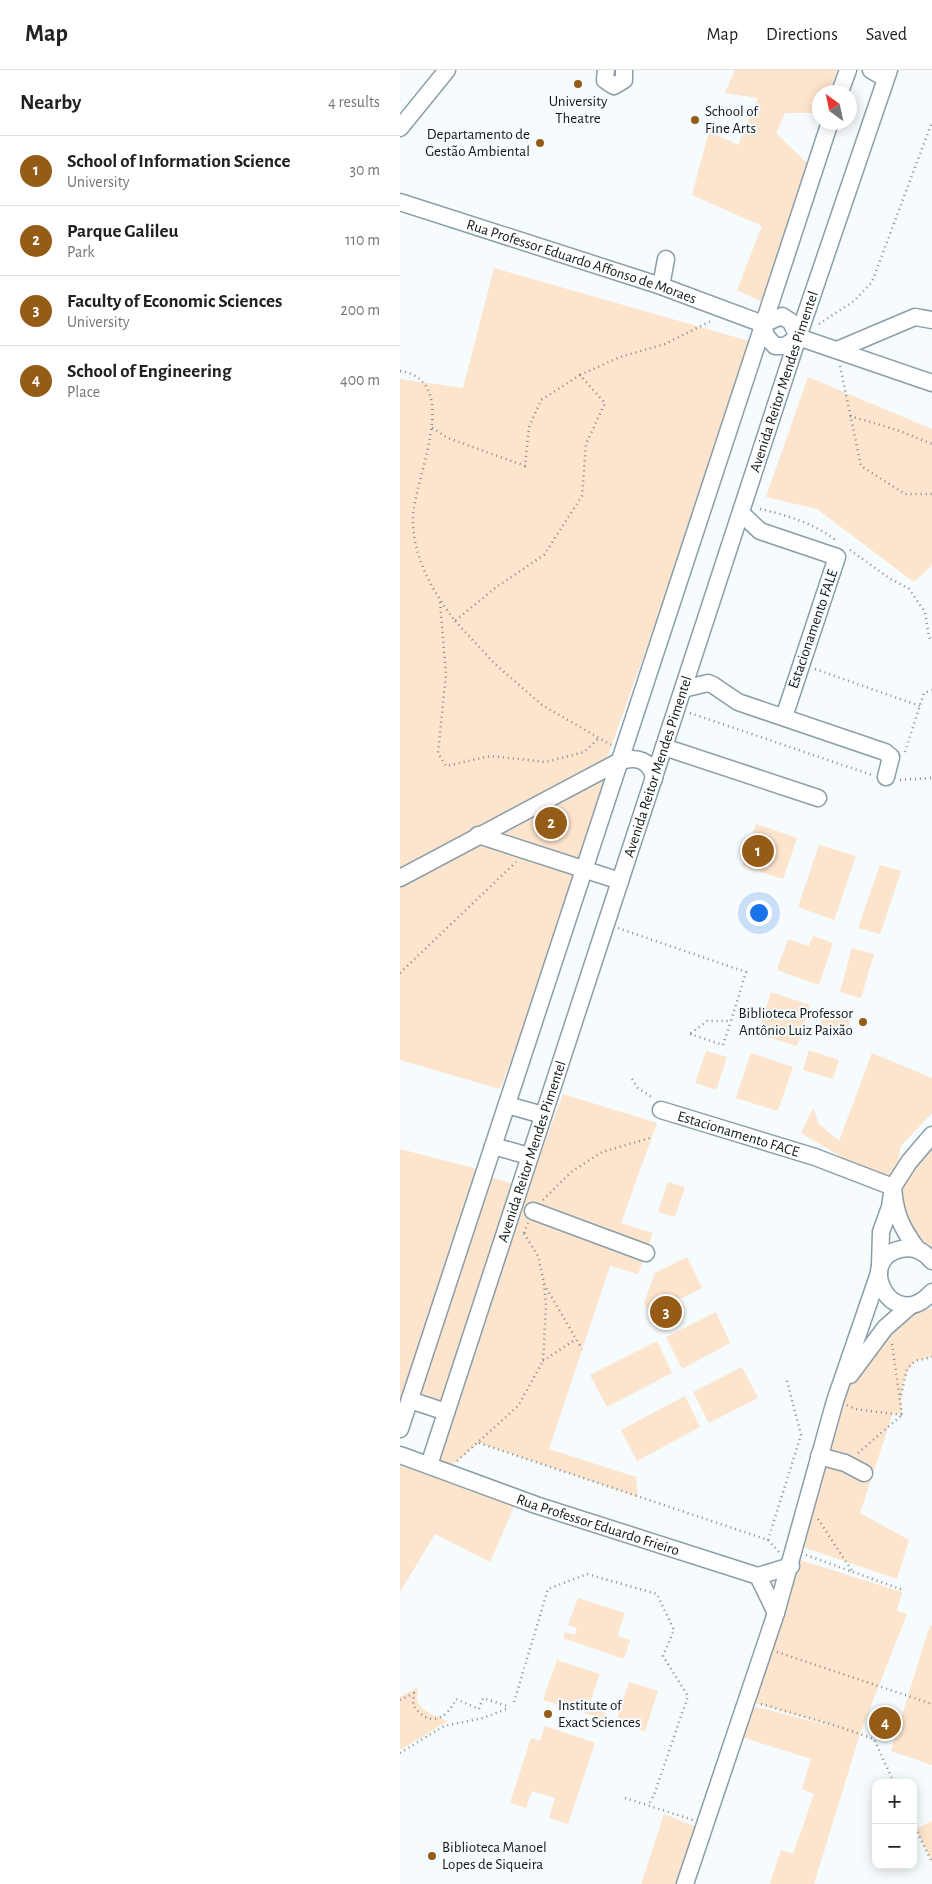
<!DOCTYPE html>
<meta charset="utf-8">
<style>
body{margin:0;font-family:"Alegreya Sans",sans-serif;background:#f6f6f6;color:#202124}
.controls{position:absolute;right:15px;bottom:15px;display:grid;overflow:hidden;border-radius:10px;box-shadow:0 2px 12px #0003}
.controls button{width:45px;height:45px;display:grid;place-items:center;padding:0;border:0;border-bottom:1px solid #e0e0e0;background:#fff;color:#202124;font:25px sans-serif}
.compass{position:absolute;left:412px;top:15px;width:45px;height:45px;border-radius:50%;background:#fff;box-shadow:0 2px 12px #0003;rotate:327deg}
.you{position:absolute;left:358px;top:842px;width:18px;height:18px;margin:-12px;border:4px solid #fff;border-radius:50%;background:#1a73e8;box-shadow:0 0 0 8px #1a73e833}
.badge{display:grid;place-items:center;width:32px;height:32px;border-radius:50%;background:#945c16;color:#fff;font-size:16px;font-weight:700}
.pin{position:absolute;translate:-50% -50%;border:2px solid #fff;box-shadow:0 1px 5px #0006}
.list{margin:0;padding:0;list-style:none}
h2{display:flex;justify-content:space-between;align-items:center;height:65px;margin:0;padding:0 20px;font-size:21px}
h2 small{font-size:16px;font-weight:400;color:#757577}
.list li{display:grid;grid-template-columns:32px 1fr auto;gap:15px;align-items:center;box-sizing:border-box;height:70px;padding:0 20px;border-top:1px solid #e0e0e0}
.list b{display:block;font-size:19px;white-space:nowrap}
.list p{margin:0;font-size:16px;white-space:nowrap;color:#757577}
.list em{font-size:16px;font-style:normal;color:#757577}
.map{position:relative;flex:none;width:532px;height:1814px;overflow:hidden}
header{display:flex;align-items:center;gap:30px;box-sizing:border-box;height:70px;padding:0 25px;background:#fff;border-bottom:1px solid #e0e0e0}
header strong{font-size:24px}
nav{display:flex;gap:28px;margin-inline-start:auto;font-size:18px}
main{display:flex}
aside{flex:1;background:#fff}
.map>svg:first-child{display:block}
.green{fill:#fce4cd}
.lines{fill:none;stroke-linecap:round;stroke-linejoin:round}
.minor-casing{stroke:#8a9ea9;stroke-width:19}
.path{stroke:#858c8e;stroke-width:2.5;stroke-dasharray:1 4;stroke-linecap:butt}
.minor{stroke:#fff;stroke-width:16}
.poi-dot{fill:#945c16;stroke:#f6fbfd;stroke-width:2}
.labels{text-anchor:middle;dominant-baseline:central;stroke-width:4;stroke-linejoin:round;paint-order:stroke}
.poi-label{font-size:15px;fill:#11191c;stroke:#f6fbfd;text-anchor:start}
.street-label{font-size:15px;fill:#11191c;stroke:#f6fbfd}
</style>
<header>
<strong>Map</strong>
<nav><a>Map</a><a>Directions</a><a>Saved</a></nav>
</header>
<main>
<aside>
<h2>Nearby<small>4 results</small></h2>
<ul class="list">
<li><span class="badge">1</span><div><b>School of Information Science</b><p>University</p></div><em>30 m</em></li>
<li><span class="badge">2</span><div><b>Parque Galileu</b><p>Park</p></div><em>110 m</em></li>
<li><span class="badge">3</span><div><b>Faculty of Economic Sciences</b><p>University</p></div><em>200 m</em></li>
<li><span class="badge">4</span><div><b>School of Engineering</b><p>Place</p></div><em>400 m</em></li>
</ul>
</aside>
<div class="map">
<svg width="532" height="1814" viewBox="0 0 532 1814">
<rect width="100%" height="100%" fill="#f6fbfd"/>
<g class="green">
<path d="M335,0h102l-7,22h-10l-1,21h-34l-9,20 33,32 -47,137 -25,-12 25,-64 -70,-31 17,-64 29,14 20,-47 -33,-5z"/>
<path d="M94,198l262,75 -149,415 -207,110v-489l63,9z"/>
<path d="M408,307l124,52v136l-18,17 -97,-73 -51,-12z"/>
<path d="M220,691l-36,108 -106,-34z"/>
<path d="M356,754l41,14 -14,41 -41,-13z"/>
<path d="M73,771l103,28 -50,152 -26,68 -100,-29v-178z"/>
<path d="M419,775l37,11 -22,64 -36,-13z"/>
<path d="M480,795l21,6 -21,63 -22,-6z"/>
<path d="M413,866l20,7 -14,42 -42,-15 11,-31 21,7z"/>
<path d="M452,878l22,6 -13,44 -21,-6z"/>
<path d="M371,922l39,13 -13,41 -39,-12z"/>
<path d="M424,941l26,9 -6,18 -26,-9z"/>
<path d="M409,980l30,10 -6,19 -30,-9z"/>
<path d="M306,981l21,6 -11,33 -21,-7z"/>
<path d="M351,983l42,14 -15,44 -42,-13z"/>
<path d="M472,983l60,25v35l-31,33 -8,41 -92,-54 12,-25 6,16 20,17z"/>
<path d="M163,1024l94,29 -36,100 32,10 -15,41 -28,-8 -61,183 87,28 2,20 -159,-54 -35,28 -15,-6 17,-53 -36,-12 -10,29v-280l85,22 -1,4 36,11 -4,32z"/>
<path d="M532,1071v109l-15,-8 -16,-40 -1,-17z"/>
<path d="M268,1112l17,5 -10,30 -17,-5z"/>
<path d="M287,1187l15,31 -52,26 -6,-11 11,-30z"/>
<path d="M513,1238l19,1v48l-17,4c-14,16 -14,33 -13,54l-9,-2 -33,100 49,27 -12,39 -94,-32 36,-156z"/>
<path d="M316,1242l14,31 -48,26 -16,-32z"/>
<path d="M257,1271l15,32 -65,34 -17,-32z"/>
<path d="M342,1297l16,31 -49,25 -16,-31z"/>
<path d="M285,1326l15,31 -63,34 -16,-31z"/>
<path d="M0,1389l118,39 -28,64 -55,-28 -35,58z"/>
<path d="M397,1489l105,33 -5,19 10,3 -47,120 -46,150h-44l11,-34 12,4 21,-60 -12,-5 9,-30 -73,-23 11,-31 89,23 -92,-28z"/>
<path d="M178,1528l47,15 -8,23 13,4 -6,19 -61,-21 2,-6 10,3 2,-7 -9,-3z"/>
<path d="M530,1555l2,1v139l-41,-14z"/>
<path d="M157,1590l43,14 -10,28 17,6 -4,11 -60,-19z"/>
<path d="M229,1612l29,9 -13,40 -29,-9z"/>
<path d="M18,1617l-1,13 5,8 9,6 17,7 -48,29v-53z"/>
<path d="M145,1656l50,17 -27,81 -19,-6 6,-20 -23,-7 -6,17 -16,-5 21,-65 9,3z"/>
<path d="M264,1744l36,14 -20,56h-39z"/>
<path d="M532,1751v41l-16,-33z"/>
</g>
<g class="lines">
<defs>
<g id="minor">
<path d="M206,0l-1,10 9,6 10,-6v-10"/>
<path d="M471,0l14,8"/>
<path d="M440,22l8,-22"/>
<path d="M0,58l47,-58"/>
<path id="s1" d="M0,132l261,84 102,38"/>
<path d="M261,216l5,-27"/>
<path d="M363,254l3,12 9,10h10l13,-9"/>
<path d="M363,254l19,-8 9,6 7,15"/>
<path d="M398,267l134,46"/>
<path d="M437,280l78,-33 17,3"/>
<path d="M341,443l19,18 77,26 -53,160"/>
<path d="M283,619l25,-6 5,2 25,17 147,50 6,5 -5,20"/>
<path d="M264,677l154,51"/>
<path d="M78,765l142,46"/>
<path d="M0,808l220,-117c17,-5 31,-1 34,18"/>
<path d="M107,1035l36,10"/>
<path id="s2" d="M261,1040l154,47 78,30c2,27 8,40 24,62"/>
<path d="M93,1076l36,10"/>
<path d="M133,1141l113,42"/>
<path d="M532,1191c-8,-10 -18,-15 -31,-12 -48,10 -8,87 31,43"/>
<path d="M480,1196l1,-34 9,-25 3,-20 16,-25 23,-27"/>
<path d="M450,1305l35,-47 25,-22"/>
<path d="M10,1330l36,12"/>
<path d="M0,1359l430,-1307"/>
<path id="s3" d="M0,1385l136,50 222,71 18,37"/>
<path d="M419,1386l26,7 19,10"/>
<path id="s4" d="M29,1395l369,-1128 91,-267"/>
<path d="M358,1506l33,-10"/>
<path d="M285,1814l91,-271 59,-212 44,-128"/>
</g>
</defs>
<use href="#minor" class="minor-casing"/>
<g class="path">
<path d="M419,254l35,-23 18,-19 60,-160"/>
<path d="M440,296l21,100 44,28h27"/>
<path d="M0,301c65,10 12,110 13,149 0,38 20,72 42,101l40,-33 49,-33 38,-59 4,-52 19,-41 -25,-28 -39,25 -12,27 -4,39 -77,-28 -17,-11"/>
<path d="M180,305l40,-18 45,-13 48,-24"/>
<path d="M450,346l47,14 35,14"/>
<path d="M360,439c27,6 55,15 77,32"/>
<path d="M450,480l39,28 20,11 16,23 4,25 3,4"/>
<path d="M40,532l6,72 -8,79 8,13 44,-10 56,6 38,-10 15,-14"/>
<path d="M55,551l40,43 47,41 69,40"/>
<path d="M415,599l105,37"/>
<path d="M290,643l182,62"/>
<path d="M505,682l19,-59 8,-3"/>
<path d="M500,710l31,-2"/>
<path d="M218,858l128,44 -15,49h-24l-17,13"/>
<path d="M0,903l116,-111"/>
<path d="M290,964l33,11 8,-24"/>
<path d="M232,1009l6,9 15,10"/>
<path d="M143,1130l28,-28 31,-20 48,-14"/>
<path d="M124,1163l4,-10"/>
<path d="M144,1214l38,65"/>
<path d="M492,1274l10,71"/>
<path d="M143,1291l33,-22"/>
<path d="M501,1325l6,-26 8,-8 17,-4"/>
<path d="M447,1335l8,4 47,6"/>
<path d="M79,1373l289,97 11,12"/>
<path d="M458,1383l44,-38"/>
<path d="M57,1391l61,-55 25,-45 3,-55 -2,-23 -6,-27 -16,-26"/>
<path d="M418,1449l34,52"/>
<path d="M368,1470l33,-105 -15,-58"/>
<path d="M406,1485l97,35"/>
<path d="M377,1582l155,52"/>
<path d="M0,1630l14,-7 -1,12c15,22 33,16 43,-6l23,10 4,-11 27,9"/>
<path d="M114,1632l34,-113 39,-15 70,20 17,36 -11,26 25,40 -34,99 -6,11"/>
<path d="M361,1634l79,23 34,12 20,44"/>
<path d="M0,1683l44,-27 39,-8 26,-10"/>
<path d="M225,1728l68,22"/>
<path d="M513,1753l19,39"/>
</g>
<use href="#minor" class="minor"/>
</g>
<g class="poi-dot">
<circle cx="178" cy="14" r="5"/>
<circle cx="295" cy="50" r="5"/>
<circle cx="140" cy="73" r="5"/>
<circle cx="463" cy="952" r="5"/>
<circle cx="148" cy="1644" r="5"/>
<circle cx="32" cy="1786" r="5"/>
</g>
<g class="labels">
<g class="poi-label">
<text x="178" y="31" text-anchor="middle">University<tspan x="178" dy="17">Theatre</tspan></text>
<text x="305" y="41">School of<tspan x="305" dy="17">Fine Arts</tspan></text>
<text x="130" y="64" text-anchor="end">Departamento de<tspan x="130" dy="17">Gestão Ambiental</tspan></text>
<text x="453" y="943" text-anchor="end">Biblioteca Professor<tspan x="453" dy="17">Antônio Luiz Paixão</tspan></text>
<text x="158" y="1635">Institute of<tspan x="158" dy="17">Exact Sciences</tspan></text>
<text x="42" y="1777">Biblioteca Manoel<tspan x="42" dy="17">Lopes de Siqueira</tspan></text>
</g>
<g class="street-label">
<text stroke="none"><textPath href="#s1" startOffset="191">Rua Professor Eduardo Affonso de Moraes</textPath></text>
<text stroke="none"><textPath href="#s4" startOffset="1140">Avenida Reitor Mendes Pimentel</textPath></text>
<text transform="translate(413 559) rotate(-71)">Estacionamento FALE</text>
<text stroke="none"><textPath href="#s4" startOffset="735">Avenida Reitor Mendes Pimentel</textPath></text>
<text stroke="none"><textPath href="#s2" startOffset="81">Estacionamento FACE</textPath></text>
<text stroke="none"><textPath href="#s4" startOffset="330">Avenida Reitor Mendes Pimentel</textPath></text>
<text stroke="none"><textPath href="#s3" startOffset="210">Rua Professor Eduardo Frieiro</textPath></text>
</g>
</g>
</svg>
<div class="controls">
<button>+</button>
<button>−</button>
</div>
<svg class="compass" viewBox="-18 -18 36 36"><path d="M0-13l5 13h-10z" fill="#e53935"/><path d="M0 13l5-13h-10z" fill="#757577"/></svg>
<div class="you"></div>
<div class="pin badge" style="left:358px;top:781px">1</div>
<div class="pin badge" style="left:151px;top:753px">2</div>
<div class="pin badge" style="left:266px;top:1242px">3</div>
<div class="pin badge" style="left:485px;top:1653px">4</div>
</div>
</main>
